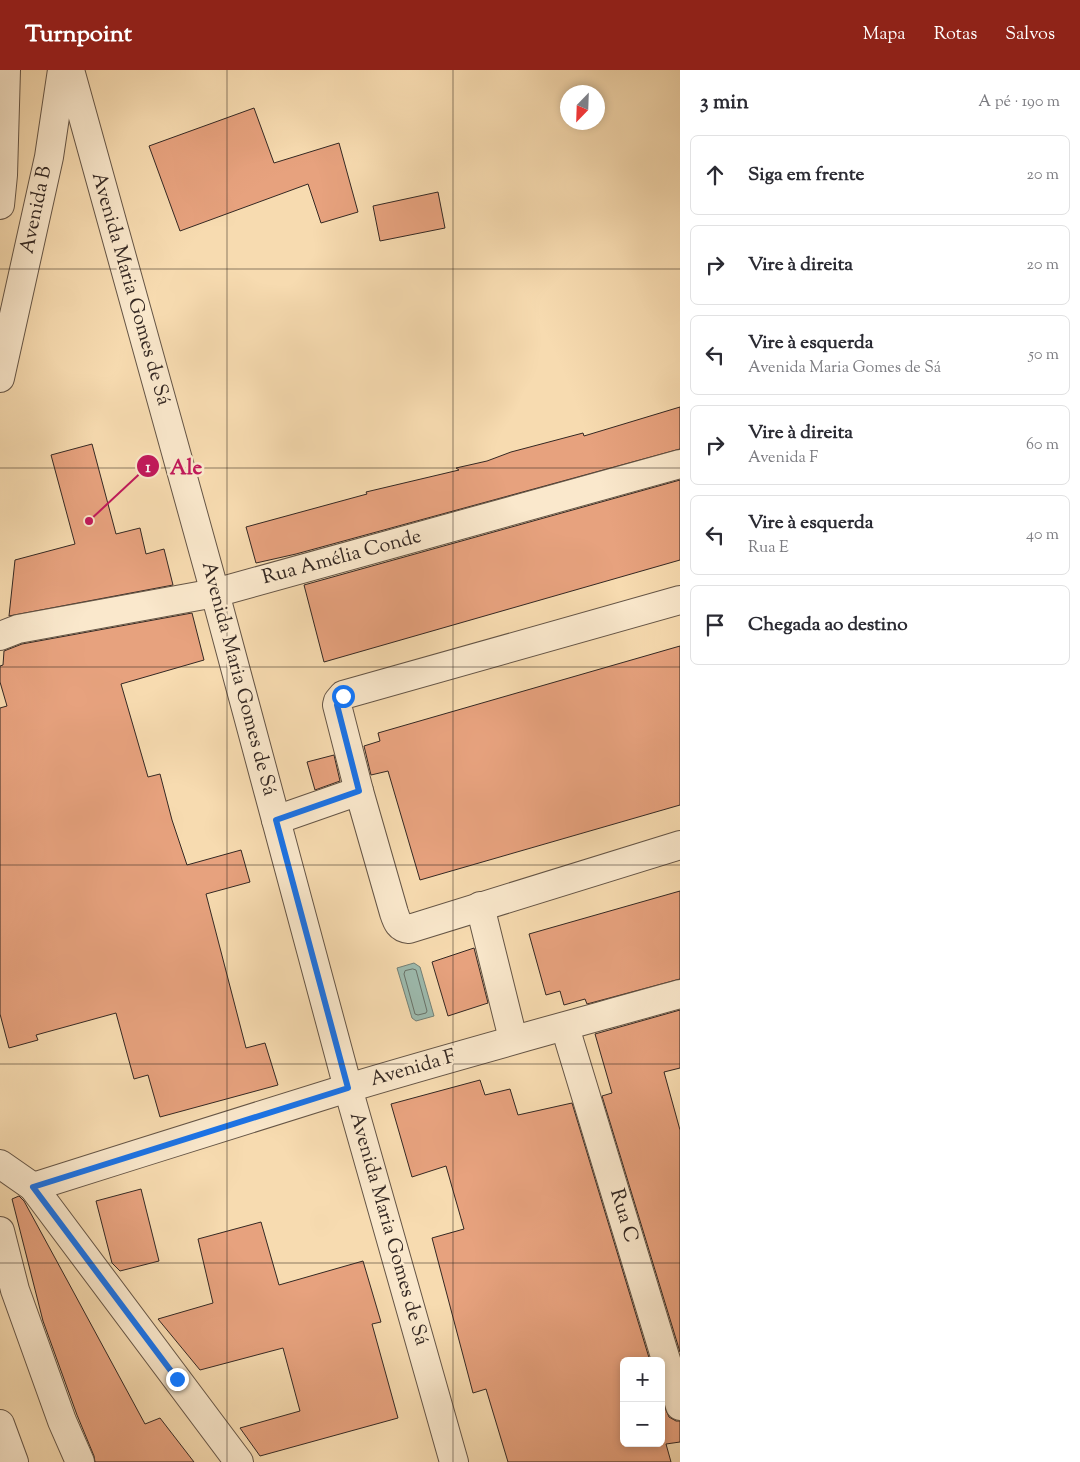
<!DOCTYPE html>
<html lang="pt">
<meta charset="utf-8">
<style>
body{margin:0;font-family:"Sorts Mill Goudy",serif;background:#f7f7f7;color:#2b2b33}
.controls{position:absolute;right:15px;bottom:15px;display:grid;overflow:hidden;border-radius:8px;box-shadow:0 2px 8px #0003}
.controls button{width:45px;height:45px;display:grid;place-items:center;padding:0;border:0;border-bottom:1px solid #e1e1e2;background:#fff;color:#2b2b33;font:25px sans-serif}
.compass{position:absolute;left:560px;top:15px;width:45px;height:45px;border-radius:50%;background:#fff;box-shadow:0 2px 8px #0003;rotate:203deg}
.stop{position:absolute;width:15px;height:15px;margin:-11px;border:4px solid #1a73e8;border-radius:50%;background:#fff}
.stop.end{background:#1a73e8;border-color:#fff;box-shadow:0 1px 5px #0008}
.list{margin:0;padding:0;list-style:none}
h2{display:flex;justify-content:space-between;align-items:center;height:65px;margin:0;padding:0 20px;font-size:21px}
h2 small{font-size:16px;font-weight:400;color:#7c7c81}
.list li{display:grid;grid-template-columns:32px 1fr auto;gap:15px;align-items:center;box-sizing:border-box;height:80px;margin:0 10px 10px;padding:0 10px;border:1px solid #e1e1e2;border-radius:8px}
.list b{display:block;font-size:19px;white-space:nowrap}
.list p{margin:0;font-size:16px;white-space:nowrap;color:#7c7c81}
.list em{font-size:16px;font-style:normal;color:#7c7c81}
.icon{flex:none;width:28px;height:28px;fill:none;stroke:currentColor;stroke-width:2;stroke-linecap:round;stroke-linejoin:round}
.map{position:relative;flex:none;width:680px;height:1392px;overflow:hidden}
header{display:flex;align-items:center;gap:30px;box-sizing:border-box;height:70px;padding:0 25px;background:#8f2418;color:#fff}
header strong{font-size:24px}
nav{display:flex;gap:28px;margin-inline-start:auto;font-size:18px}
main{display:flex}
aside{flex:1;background:#fff}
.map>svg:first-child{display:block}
.water{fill:#9dbbaf;stroke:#738077}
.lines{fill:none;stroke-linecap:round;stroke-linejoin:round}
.shore{stroke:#687269;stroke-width:1}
.building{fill:#e7a27e;stroke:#342823}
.minor-casing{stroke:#655546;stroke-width:30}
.tertiary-casing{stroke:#655546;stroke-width:30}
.minor{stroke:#fae8cc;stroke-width:28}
.tertiary{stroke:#fae8cc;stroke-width:28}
.route{stroke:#1a73e8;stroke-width:6}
.grid{fill:none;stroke:#342823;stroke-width:1;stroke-opacity:0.55}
.labels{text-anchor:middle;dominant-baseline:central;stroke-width:5;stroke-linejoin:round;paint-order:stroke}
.street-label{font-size:20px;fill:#342823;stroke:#fae8cc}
.leader{fill:none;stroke:#c2185b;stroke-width:2}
.callout-dot{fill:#c2185b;stroke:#fae8cc;stroke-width:2}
.mark-label{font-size:15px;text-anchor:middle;font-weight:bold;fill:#fff}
.callout-label{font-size:21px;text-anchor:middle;font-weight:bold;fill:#c2185b;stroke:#fae8cc;stroke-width:5;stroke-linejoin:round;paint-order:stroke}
</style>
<header>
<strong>Turnpoint</strong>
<nav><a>Mapa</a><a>Rotas</a><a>Salvos</a></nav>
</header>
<main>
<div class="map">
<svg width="680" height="1392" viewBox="0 0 680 1392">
<rect width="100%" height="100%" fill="#f7dbb0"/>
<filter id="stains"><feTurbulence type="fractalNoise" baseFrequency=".004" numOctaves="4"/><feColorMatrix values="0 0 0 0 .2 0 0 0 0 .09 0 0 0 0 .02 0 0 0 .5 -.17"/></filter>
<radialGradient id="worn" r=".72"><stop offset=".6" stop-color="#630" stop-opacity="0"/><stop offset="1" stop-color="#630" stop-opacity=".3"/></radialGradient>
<path class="water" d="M414,893l6,4 14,49 -18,5 -4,-3 -15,-50z"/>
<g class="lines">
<path class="shore" d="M413,899l3,1 11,41 -1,2 -8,2 -3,-1 -11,-40 1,-3z"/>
</g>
<g class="building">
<path d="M254,38l20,55 65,-20 19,69 -37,11 -13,-39 -128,47 -31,-85z"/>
<path d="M438,122l7,36 -65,13 -7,-35z"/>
<path d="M680,337v42l-384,105 -40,9 -10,-36 121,-33 -1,-2 93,-22 -3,-2 31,-7 24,-9 72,-19 1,3z"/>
<path d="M92,374l24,90 24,-6 6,26 18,-5 9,36 -164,31 6,-56 60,-16 -24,-89z"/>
<path d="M680,410v80l-356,102 -20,-77z"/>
<path d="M192,543l12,47 -83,24 27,93 12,-3 12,46 15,45 54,-15 9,32 -44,12 40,154 19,-5 13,42 -118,32 -12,-42 -14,4 -18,-66 -80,22 2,5 -29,8 -9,-34v-306l7,-2 -7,-24v-16l3,-1 1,-14 18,-7z"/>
<path d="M680,576v159l-260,75 -32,-109 -17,4 -7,-29 16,-5 -2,-8z"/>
<path d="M334,685l6,26 -25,9 -8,-28z"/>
<path d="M680,821v88l-93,25 -2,-5 -21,6 -4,-14 -14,4 -17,-61z"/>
<path d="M474,878l14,55 -40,13 -16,-54z"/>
<path d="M680,940v58l-16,4 16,58v222l-78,-256 10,-3 -17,-59z"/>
<path d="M480,1010l5,15 25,-6 8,26 54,-12 78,258h-26v82h37v-45l8,19 7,4h4v21l-14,2 5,18h-163l-22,-73 -13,4 -41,-155 32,-9 -18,-63 -34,11 -21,-73z"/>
<path d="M141,1119l18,72 -39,10 -8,-8 -16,-62z"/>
<path d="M19,1126l5,5 43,79 78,144 15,-6 34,44h-99l-1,-6 -17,-41 -34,-94 -31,-122z"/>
<path d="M261,1152l18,63 84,-24 18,61 -9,2 26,94 -138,38 -20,-28 60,-17 -17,-63 -83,22 -42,-51 55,-16 -15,-64z"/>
</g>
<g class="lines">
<defs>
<g id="minor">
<path d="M70,0l145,523 133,495 106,374"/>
<path d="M680,530l-337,95 -5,6 -1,4 22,86 35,122c3,9 5,15 15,16l271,-84"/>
<path d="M0,566l18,-7 197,-36 465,-129"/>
<path d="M276,750l83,-29"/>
<path d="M480,836l33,133"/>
<path d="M565,957l115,379"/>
<path d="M0,1094l33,23 206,275"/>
<path d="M33,1117c105,-33 210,-67 315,-99 110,-33 221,-63 332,-94"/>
<path d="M0,1161l15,59 47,131 18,41"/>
</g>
<g id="tertiary">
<path d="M0,135l3,-30 3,-105"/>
<path d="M0,308l49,-221 13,-87"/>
<path d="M0,1354l14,38"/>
</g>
</defs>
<use href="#minor" class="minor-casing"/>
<use href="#tertiary" class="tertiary-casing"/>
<use href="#minor" class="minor"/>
<use href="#tertiary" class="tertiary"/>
</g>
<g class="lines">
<path class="route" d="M177,1309l-144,-192 315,-99 -72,-268 83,-29 -22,-86 3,-7 3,-2"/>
</g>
<path class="grid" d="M227,0v1392M453,0v1392M0,199h680M0,398h680M0,597h680M0,795h680M0,994h680M0,1193h680"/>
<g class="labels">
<g class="street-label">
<text transform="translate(37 140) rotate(-78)">Avenida B</text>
<text transform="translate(130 219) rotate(74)">Avenida Maria Gomes de Sá</text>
<text transform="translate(342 488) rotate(-15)">Rua Amélia Conde</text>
<text transform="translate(238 609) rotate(75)">Avenida Maria Gomes de Sá</text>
<text transform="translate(413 999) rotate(-16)">Avenida F</text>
<text transform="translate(623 1146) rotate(73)">Rua C</text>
<text transform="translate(388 1159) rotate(74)">Avenida Maria Gomes de Sá</text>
</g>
</g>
<path class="leader" d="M89 451L148 396"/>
<g class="callout-dot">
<circle cx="89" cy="451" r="5"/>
<circle cx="148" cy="396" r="12"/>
</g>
<g class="mark-label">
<text x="148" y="402">1</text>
</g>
<g class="callout-label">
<text x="186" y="404">Ale</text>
</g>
<rect width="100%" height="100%" filter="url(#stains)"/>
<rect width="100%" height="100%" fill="url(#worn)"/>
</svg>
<div class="controls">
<button>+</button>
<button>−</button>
</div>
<svg class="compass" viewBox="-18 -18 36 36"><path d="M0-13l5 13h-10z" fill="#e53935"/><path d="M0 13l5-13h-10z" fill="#7c7c81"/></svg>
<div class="stop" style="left:343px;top:626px"></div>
<div class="stop end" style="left:177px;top:1309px"></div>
</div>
<aside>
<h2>3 min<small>A pé · 190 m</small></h2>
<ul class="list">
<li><svg class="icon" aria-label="ahead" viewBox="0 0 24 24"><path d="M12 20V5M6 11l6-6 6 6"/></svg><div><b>Siga em frente</b></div><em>20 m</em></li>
<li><svg class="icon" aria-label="right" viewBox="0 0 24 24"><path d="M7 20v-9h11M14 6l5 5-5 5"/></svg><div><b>Vire à direita</b></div><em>20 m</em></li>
<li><svg class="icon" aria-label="left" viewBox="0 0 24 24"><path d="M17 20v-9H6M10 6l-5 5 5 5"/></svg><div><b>Vire à esquerda</b><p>Avenida Maria Gomes de Sá</p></div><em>50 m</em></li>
<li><svg class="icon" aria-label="right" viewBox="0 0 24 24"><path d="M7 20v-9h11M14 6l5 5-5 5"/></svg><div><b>Vire à direita</b><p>Avenida F</p></div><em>60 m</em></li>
<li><svg class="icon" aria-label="left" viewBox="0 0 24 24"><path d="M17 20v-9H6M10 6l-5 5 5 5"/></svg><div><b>Vire à esquerda</b><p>Rua E</p></div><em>40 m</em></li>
<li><svg class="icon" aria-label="arrive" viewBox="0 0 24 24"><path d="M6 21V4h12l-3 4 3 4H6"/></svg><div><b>Chegada ao destino</b></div></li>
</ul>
</aside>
</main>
